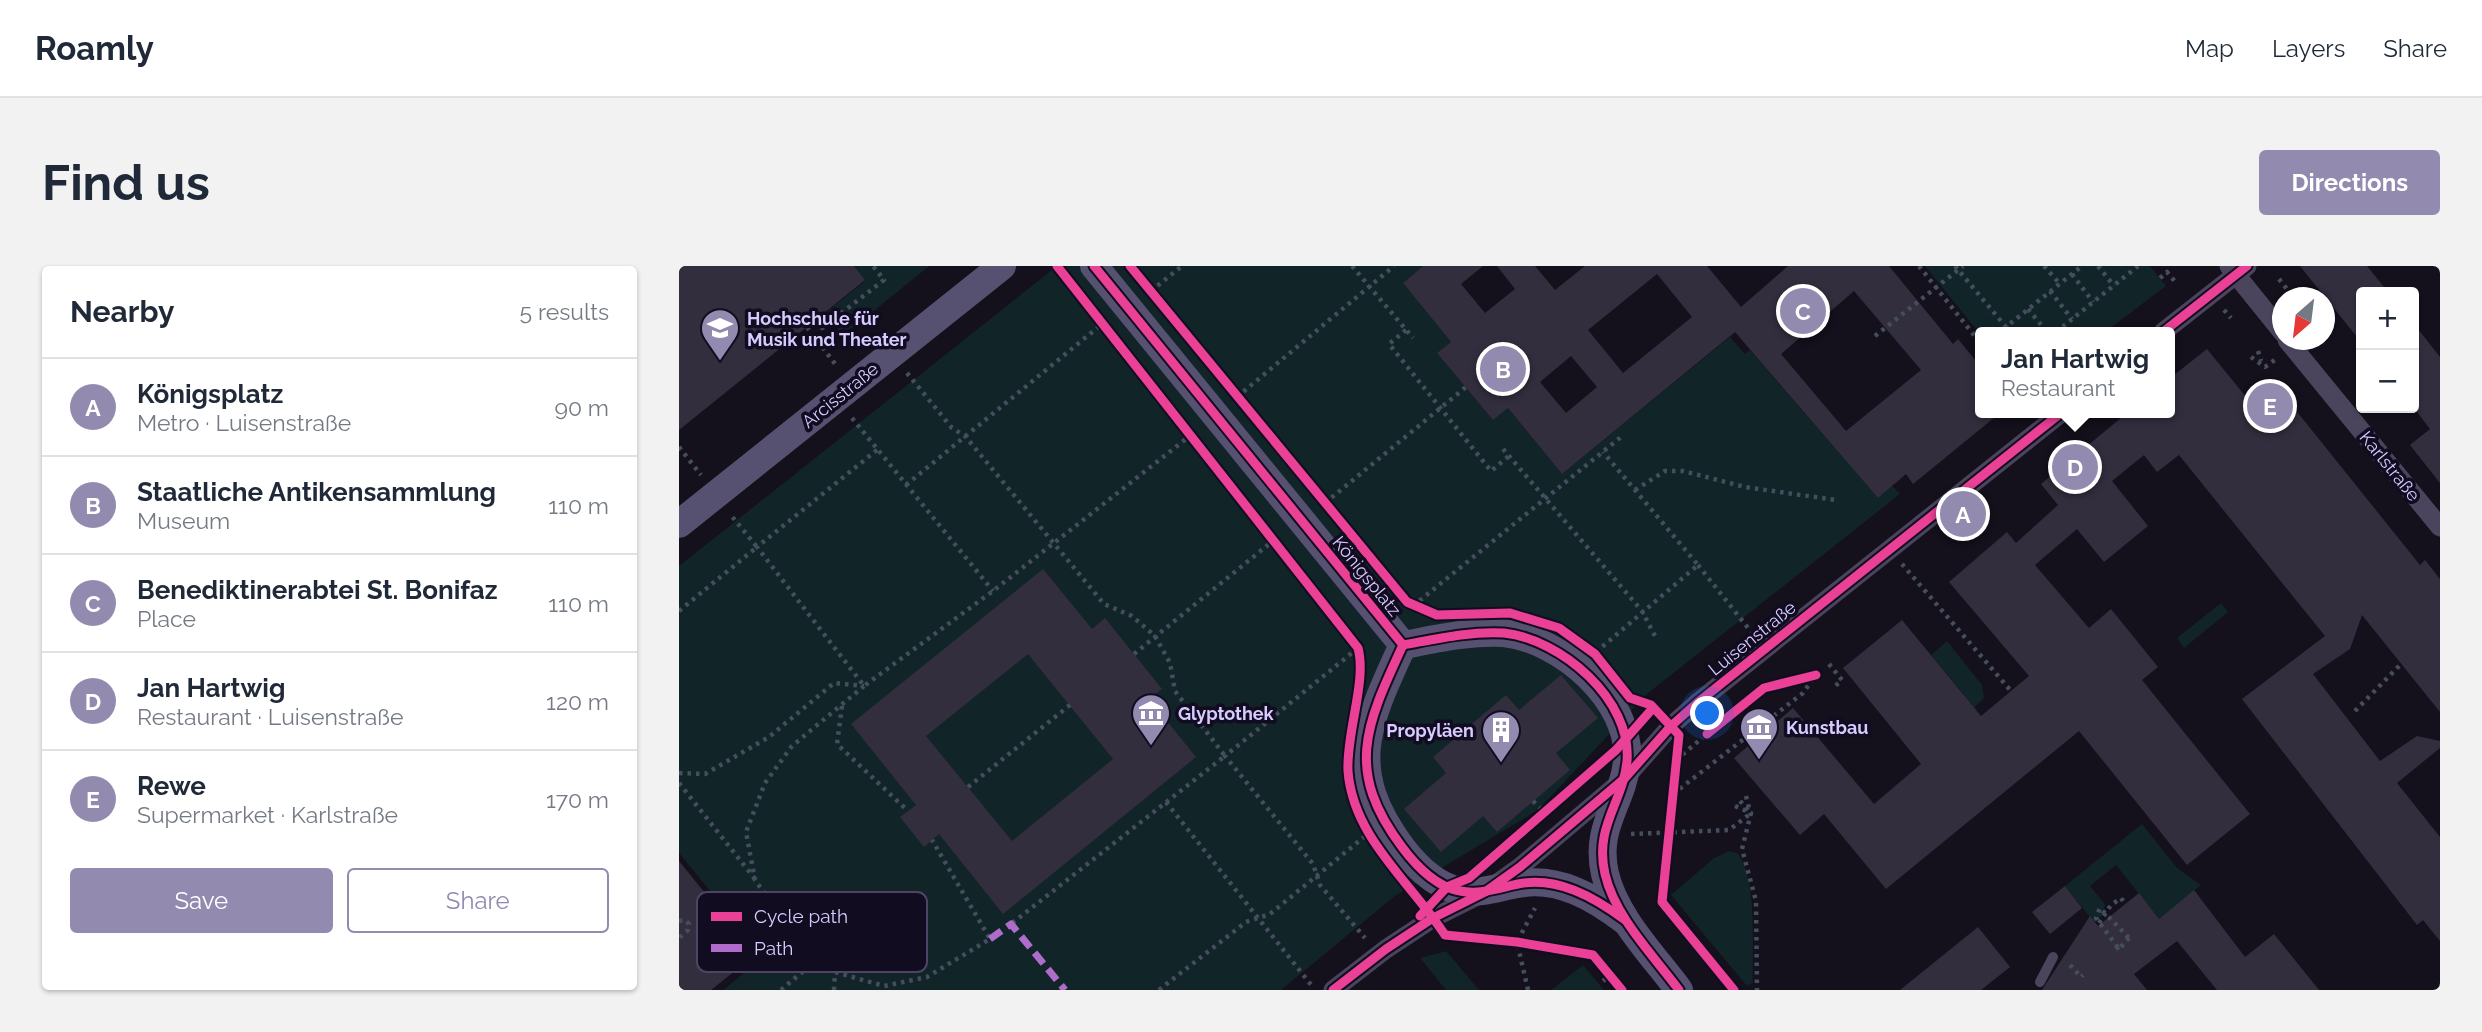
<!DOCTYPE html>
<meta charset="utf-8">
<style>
body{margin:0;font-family:Raleway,sans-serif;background:#f2f2f3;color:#1f2937}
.controls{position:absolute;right:21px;top:21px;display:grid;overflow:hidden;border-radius:7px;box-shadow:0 2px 5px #0004}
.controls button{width:63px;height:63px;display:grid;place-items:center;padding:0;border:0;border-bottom:2px solid #e0e1e3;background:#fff;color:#1f2937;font:35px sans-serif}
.compass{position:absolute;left:1593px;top:21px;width:63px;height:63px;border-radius:50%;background:#fff;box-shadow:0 2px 5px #0004;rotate:208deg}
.you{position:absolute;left:1029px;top:448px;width:24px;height:24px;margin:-18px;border:5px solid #fff;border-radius:50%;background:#1a73e8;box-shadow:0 0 0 10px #1a73e833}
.badge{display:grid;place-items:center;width:46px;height:46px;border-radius:50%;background:#938ab0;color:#fff;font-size:23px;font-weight:700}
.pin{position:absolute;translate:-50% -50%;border:4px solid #fff;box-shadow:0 2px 7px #0006}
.popup{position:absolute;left:1296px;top:61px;width:200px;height:91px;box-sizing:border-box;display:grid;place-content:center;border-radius:7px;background:#fff;filter:drop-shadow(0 2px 5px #0005);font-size:23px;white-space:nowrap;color:#747a83}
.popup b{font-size:26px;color:#1f2937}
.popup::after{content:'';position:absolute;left:50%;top:100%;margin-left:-14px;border:14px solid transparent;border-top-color:#fff}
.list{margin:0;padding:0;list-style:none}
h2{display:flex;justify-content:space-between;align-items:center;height:91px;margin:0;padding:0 28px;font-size:30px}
h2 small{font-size:23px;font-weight:400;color:#747a83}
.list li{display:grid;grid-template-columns:46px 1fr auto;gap:21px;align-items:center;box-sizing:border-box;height:98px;padding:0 28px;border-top:2px solid #e0e1e3}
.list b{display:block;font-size:26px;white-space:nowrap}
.list p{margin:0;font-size:23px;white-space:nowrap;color:#747a83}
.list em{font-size:23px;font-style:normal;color:#747a83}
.actions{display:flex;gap:14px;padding:21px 28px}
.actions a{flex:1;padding:16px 0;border:2px solid #938ab0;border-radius:7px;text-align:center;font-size:24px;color:#938ab0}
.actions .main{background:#938ab0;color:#fff}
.map{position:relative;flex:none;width:1761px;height:724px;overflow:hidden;border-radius:7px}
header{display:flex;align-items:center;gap:42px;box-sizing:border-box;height:98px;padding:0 35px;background:#fff;border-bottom:2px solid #e0e1e3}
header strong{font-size:33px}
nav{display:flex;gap:38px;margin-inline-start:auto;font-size:24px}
.intro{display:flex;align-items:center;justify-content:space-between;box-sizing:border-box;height:168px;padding:0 42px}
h1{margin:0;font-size:49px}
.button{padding:18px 32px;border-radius:7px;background:#938ab0;color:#fff;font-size:24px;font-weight:700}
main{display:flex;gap:42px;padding:0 42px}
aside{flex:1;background:#fff;border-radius:7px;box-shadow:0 2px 5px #0004}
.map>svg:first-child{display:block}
.green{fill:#112428}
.building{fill:#332e3e;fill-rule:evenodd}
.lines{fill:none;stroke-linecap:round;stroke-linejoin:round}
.path{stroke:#444e5d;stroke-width:4.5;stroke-dasharray:3.5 5;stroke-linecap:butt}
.service{stroke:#4a455d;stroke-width:10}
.minor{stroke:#4a455d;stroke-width:19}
.secondary{stroke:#565170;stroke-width:28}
.path-bridge{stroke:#444e5d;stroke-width:4.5;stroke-dasharray:3.5 5;stroke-linecap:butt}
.quiet{stroke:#b06ccc;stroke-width:7;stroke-dasharray:14 7;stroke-linecap:butt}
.cycleway-casing{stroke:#120c20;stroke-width:13}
.cycleway{stroke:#ea4096;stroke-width:9}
.labels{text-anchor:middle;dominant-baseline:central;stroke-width:7;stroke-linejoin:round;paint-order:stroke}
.poi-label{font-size:18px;font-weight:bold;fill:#d7cbff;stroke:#120c20;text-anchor:start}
.street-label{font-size:18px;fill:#d7cbff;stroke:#120c20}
.key{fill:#120c20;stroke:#4d4563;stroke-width:2}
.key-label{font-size:19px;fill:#d7cbff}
</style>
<header>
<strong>Roamly</strong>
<nav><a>Map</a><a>Layers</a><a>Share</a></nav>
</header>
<div class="intro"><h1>Find us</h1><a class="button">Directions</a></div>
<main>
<aside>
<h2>Nearby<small>5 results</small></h2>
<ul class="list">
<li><span class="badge">A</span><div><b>Königsplatz</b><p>Metro · Luisenstraße</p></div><em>90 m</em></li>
<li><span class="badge">B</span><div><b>Staatliche Antikensammlung</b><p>Museum</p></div><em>110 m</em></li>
<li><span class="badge">C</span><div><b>Benediktinerabtei St. Bonifaz</b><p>Place</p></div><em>110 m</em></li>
<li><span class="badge">D</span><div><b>Jan Hartwig</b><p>Restaurant · Luisenstraße</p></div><em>120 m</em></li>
<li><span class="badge">E</span><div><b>Rewe</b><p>Supermarket · Karlstraße</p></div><em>170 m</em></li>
</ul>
<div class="actions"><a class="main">Save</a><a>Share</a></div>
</aside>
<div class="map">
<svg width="1761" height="724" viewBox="0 0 1761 724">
<rect width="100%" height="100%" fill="#14101c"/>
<g class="green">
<path d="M175,0h74v1l-85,69 -18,-23 40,-32z"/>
<path d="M378,0h366l-20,17 48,59 -14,11 56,67 15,-12 54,66 168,-137 15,17 5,-4 128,148 14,-12 8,8 -253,200 -109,116 -143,86 -114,94h-558l41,-33 -85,-104v-287z"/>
<path d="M1246,0h225l16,20 -61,46 -125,2z"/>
<path d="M1542,337l7,9 -44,36 -7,-10z"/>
<path d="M1268,375l35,44 2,13 -16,16 -3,-18 -34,-41z"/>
<path d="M1463,558l35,44 24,17 -42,34 -43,-54 -26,21 15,18 -3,12 -8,6 -29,-36z"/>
<path d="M1050,585l8,2c21,25 15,96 16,130l-6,3 -76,-91 43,-37z"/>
<path d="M767,685l33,39h-33l-26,-32z"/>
<path d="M904,699l21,25h-53z"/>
</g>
<g class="building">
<path d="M0,0h175l11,14 -186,150z"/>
<path d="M744,0h60l-22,18 24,29 30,-24 -18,-23h38l20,24 30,-24h122l34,41 47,-41h101l64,78 5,-5 22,27v47h20l-87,71 -7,-10 -28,24 -143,-166 -173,142 -54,-66 -15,12 -56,-67 14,-11 -48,-59zM978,8l35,43 -69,56 -35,-43zM1175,25l67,79 -75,61 -65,-77zM892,90l26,31 -31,26 -26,-31z"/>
<path d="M1621,0h67l21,26h-27v50z"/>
<path d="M1735,58l26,33v126l-30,-38 20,-16 -16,-21z"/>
<path d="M1528,83l44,54 17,-12 7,1 16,19 3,-3 126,157 5,-5 15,19v133l-78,-97 -12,34 -37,25 67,87 37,-25 23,5v7l-43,35 43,54v104l-17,-21 -6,5 -175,-226 83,-63 -146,-181 -22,17 -13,-17 -32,26 36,45 -44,36 -27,-33 -42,36 54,63 22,-19 47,58 -16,13 108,134 -63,51 -108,-134 -193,158 -62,-75 -24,21 -66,-77 59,-50 81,96 47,-40 -78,-96 59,-48 79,96 48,-40 -80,-94 58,-50 9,11 42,-38 -17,-21 86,-71h42v-34z"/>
<path d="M364,303l49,60 13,-11 57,71 -13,10 47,58 -193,157 -64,-80 -15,13 -24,-30 16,-12 -65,-81zM349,388l85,105 -101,82 -86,-105z"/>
<path d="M882,409l37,43 -42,35 14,17 -73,62 -14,-16 -42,36 -37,-43 42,-36 -13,-16 73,-62 13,15z"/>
<path d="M0,595l76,94 -44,35h-32z"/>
<path d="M1386,620l17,22 -32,26 -18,-22z"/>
<path d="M1515,624l51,67 29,-23 45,56h-102l-40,-49 -43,33 13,16h-105l48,-74 8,10 41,-33 20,26z"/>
<path d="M1299,661l32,40 -29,23h-81z"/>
</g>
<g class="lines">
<g class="path">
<path d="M673,0l61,72"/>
<path d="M1240,0l62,78"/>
<path d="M1276,0l51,61 76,-61"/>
<path d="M1365,0l16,18"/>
<path d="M1419,0l16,20"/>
<path d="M1393,8l21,28"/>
<path d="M1481,12l7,-6 10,12"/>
<path d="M1600,13l15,19"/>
<path d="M472,25l31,-25"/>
<path d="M1371,25l22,28"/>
<path d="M1349,43l19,23"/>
<path d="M1545,44l7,8"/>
<path d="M1646,50v3"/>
<path d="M137,54l6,8 62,-48 -11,-14"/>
<path d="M128,61l29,38"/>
<path d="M1327,61l5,5"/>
<path d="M727,64l-17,14 102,127 18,-15"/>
<path d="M1377,66l82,-66"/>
<path d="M1196,70l88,-70"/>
<path d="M1579,85l3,10"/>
<path d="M1572,91l14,10 11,-8"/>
<path d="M228,107l45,55 13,8 139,168 28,12 23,20 15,27 5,28 50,65 -214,168"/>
<path d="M558,131l157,-131"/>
<path d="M173,152l141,173"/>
<path d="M0,181l22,28"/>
<path d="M824,183l139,162 14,27"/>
<path d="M198,184l-120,97 107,139 129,-95 198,-156"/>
<path d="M227,219l196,-161"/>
<path d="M956,224l30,-19h18l62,16 91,13"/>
<path d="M646,237l141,-116"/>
<path d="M1223,298l109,127"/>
<path d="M1019,299l54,68"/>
<path d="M734,340l208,-169"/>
<path d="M0,345l78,-64 -27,-33"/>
<path d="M679,382l-133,108 88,108 7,21 45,53"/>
<path d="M917,386l102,-87 -95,-113"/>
<path d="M455,388l140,-114"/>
<path d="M1150,398l13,16 -10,9"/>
<path d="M185,420l-72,60 -27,37 -19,49 9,48 59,82 21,10 49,14 43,-9 63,-38 -58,-99"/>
<path d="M163,440l-5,38 71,67"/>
<path d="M1676,445l46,-47"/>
<path d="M997,494l31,-26"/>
<path d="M0,507l26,1 64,-37 65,-54 30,3"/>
<path d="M0,517l76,96"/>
<path d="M289,521l102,-82"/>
<path d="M994,528l130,-101 13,-18"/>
<path d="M1067,530l4,16"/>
<path d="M854,535l12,12"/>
<path d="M1061,535l9,10"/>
<path d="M487,536l146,184"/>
<path d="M1056,540l16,7 -9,36 14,52 1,89"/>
<path d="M952,568l98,-4 21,-16"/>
<path d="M0,655l6,-1 4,4 -1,6 -9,8"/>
<path d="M1420,657l12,-18 10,-7 4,6"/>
<path d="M1450,672l-10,11 -23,-31 4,-10 29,30 2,-1"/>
<path d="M67,677l35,-28"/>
<path d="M1391,699l11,12 2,-2"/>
<path d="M924,715l7,-6"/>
<path d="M102,724l33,-28"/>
<path d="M155,724l1,-18"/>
<path d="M480,724l87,-68 24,-8 94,-77"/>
<path d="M849,724l-11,-48 18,-34"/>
</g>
<path class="service" d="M1361,716l13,-25"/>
<g class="minor">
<path d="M1550,0l54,67"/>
<path d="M1484,66l84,-66"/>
<path d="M1608,74l153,187"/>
<path d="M654,724l53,-41 47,-31 52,-26 35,-25 104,-88 47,-53 26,-23 364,-290"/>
</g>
<g class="secondary">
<path d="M415,0l309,379"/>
<path d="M0,258l323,-258"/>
<path d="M724,379c33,-6 67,-14 101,-12 57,6 128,67 123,128 -4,42 -33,65 -22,113 10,43 48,81 74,116"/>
<path d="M724,379c-37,80 -59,125 -1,203 14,18 35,39 59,43 20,3 38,-4 57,-7 40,-8 77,14 107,37"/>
</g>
<path class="path-bridge" d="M1437,683l6,-5"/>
<path class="quiet" d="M311,673l21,-15 54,66"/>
<defs>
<g id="cycleway">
<path d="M378,0l301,382c9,33 -12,85 -10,123 5,67 63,111 97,164l72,7 76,13 29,35"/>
<path d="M415,0l309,379"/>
<path d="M451,0l277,336 30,13 73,-2 49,15 36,26 35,44 21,7 28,30 -17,167 72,88"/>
<path d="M1484,66l84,-66"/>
<path d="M724,379c33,-6 67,-14 101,-12 57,6 128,67 123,128 -4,42 -33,65 -22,113 10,43 48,81 74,116"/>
<path d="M724,379c-37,80 -59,125 -1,202 14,19 35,40 58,44 20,4 39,-3 58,-7 39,-8 76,13 107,36"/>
<path d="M1028,468l57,-46 52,-13"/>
<path d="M741,650l27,-29 22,-9 147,-128 37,-42"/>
<path d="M654,724l53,-41 47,-31 52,-26 35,-25 104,-88 47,-53 26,-23 364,-290"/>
</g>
</defs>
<use href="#cycleway" class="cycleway-casing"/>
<use href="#cycleway" class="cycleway"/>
</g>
<defs>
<symbol id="university-pin" viewBox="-11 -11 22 30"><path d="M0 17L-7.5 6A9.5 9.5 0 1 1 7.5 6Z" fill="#938ab0" stroke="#120c20"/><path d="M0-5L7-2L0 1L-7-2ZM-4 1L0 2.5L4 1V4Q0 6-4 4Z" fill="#fff"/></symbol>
<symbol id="museum-pin" viewBox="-11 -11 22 30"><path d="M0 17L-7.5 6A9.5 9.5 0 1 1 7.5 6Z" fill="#938ab0" stroke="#120c20"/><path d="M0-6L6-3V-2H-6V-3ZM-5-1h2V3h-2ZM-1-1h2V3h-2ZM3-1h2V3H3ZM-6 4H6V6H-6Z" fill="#fff"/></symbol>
<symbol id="building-pin" viewBox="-11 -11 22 30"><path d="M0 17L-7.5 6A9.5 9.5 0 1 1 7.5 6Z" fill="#938ab0" stroke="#120c20"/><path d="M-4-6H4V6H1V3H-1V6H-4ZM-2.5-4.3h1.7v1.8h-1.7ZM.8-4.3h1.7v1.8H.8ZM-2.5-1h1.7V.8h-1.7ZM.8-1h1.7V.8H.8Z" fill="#fff"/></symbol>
</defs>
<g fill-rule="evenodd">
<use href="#university-pin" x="19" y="40" width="44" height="60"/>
<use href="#museum-pin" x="450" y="425" width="44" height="60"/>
<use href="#museum-pin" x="1058" y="439" width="44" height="60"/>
<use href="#building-pin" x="800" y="442" width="44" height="60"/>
</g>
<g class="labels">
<g class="poi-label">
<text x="68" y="52">Hochschule für<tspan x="68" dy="21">Musik und Theater</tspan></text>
<text x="499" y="447">Glyptothek</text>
<text x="1107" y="461">Kunstbau</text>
<text x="795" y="464" text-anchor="end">Propyläen</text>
</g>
<g class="street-label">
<text transform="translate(161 129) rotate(-39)">Arcisstraße</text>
<text transform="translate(1711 200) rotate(51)">Karlstraße</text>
<text transform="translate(688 310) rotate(51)">Königsplatz</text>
<text transform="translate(1073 372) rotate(-39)">Luisenstraße</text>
</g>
</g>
<rect x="18" y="626" width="230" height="80" rx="10" class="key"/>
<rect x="32" y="646" width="31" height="9" fill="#ea4096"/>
<rect x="32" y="678" width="31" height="8" fill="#b06ccc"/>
<g class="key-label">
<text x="75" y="657">Cycle path</text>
<text x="75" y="689">Path</text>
</g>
</svg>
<div class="controls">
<button>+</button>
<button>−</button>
</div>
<svg class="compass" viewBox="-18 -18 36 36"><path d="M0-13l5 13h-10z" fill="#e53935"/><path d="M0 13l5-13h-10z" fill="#747a83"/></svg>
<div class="you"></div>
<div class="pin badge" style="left:1284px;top:248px">A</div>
<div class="pin badge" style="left:824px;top:103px">B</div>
<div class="pin badge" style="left:1124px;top:45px">C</div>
<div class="pin badge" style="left:1396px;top:201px">D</div>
<div class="popup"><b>Jan Hartwig</b>Restaurant</div>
<div class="pin badge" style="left:1591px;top:140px">E</div>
</div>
</main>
